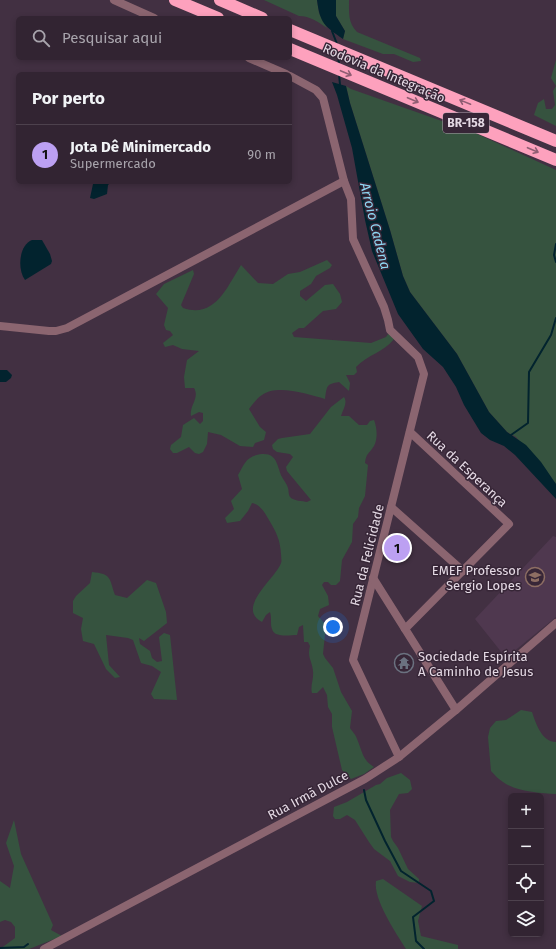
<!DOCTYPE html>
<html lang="pt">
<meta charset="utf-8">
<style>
body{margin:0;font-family:"Fira Sans",sans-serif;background:#3a2c3a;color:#f1f3f6}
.controls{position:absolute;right:12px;bottom:12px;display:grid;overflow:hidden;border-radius:6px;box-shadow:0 2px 6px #0003}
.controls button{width:36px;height:36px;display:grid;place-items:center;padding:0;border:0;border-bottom:1px solid #4d414d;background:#322432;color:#f1f3f6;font:20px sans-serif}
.you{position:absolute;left:333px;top:627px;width:14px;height:14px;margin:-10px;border:3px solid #fff;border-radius:50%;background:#1a73e8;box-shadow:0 0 0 6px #1a73e833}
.badge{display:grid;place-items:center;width:26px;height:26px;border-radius:50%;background:#bca0f2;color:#111;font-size:13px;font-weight:700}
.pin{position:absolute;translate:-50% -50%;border:2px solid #fff;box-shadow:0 1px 4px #0006}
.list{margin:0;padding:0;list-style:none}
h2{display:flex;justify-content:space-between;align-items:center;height:52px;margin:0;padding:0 16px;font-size:17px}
h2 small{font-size:13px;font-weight:400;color:#a8a4ac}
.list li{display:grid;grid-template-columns:26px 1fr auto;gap:12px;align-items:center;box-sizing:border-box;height:60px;padding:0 16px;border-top:1px solid #4d414d}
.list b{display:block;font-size:15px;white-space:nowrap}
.list p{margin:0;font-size:13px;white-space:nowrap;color:#a8a4ac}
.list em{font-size:13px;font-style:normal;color:#a8a4ac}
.icon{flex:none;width:22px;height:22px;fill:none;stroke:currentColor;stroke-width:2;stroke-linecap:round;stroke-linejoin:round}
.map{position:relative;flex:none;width:556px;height:949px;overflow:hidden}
.search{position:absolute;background:#322432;box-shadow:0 2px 6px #0003;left:16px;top:16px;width:276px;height:44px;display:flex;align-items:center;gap:10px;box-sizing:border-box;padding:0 14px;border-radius:6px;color:#a8a4ac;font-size:15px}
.panel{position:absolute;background:#322432;box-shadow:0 2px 6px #0003;left:16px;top:72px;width:276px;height:112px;border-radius:6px}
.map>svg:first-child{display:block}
.built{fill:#4f384f}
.green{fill:#36533f}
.water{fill:#02232e}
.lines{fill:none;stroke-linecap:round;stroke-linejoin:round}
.stream{stroke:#02232e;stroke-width:2}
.minor{stroke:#8b6570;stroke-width:8}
.highway{stroke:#fda1bd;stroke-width:12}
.oneway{stroke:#905d73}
.labels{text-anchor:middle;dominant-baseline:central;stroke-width:3;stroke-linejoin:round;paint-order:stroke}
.shield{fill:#372637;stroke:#b0a3b0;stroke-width:1}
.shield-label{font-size:12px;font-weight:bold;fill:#e4d9e4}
.street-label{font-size:13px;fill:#e4d9e4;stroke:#372637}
.poi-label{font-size:13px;fill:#e4d9e4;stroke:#372637;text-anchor:end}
.water-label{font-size:14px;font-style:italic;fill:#8ed8f4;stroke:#372637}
</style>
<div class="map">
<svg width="556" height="949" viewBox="0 0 556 949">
<rect width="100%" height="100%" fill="#423042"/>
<path class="built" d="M553,536l3,1v80l-50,41 -31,-39z"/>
<g class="green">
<path d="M264,0h53l2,13 8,15c-9,-6 -17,-12 -28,-12z"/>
<path d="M336,0h13c0,13 -1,23 8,32l63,26 1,3 -8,1 -19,-8h-11l-40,-15 2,-8 -9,-15z"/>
<path d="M556,60v66l-22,-11 4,-12 6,-4 2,10h6l3,-4 -2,-14 3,-5 -5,-8z"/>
<path d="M346,86l5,3 122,43 83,38v314l-40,-47 -9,-5 -18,-20 -32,-58 -47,-62 -7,-16 -13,-46 -40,-127z"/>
<path d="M327,260l5,5 -2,3 -14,8 -5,8 -11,7v5l6,5 19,-16 8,-1 7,10 2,8 -6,7 -13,2 -19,17h-5l-7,5 2,4 77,6 15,-6 3,-4 5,6c-10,13 -27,16 -38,28l1,5 -3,3h-8l4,8 -1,8 -10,-9c-13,2 -12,4 -14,17 -17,-5 -48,-15 -63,-4 -5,3 -9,9 -13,14l11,18 6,5 -2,8 -9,3 -2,4 -13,-1 -19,-11 -13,-3 -1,12 -4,8 -4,2 -4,-1 -6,-6 -12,6h-4l-3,-4 1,-4 10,-8 2,-12 11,-7 6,6 3,-3v-8l-4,-1 -8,4c-2,-10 9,-18 3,-28h-9l-1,-11 3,-17 12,-9 -17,-2 -9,-4 -8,2 -2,-4 10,-8 -3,-4 -4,-1 -2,-5 4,-17 -12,-14 8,-10 29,-14 1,4 -13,31 2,3c32,11 44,-21 58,-43l17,18 15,1 15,-10 12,-2z"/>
<path d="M344,397c4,6 -1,12 -3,19h8l10,9h8l3,-4 4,-1c3,8 4,18 0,26 -5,8 -8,7 -9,17l3,2 -3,31 -6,12 -1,9 -5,7 -1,18 -10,18 -2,21 -4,4h-5l-3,-3h-4l-2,3 6,11 1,9 -9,4 -2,7 8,9 -3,29 2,4 8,10 8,24 11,19 -2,17c2,3 6,7 7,11 5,11 5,21 17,28l-10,7 -13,5 -9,-9 -10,-43v-13l-4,-7 -1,-12 -4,-8 -6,6h-5c-2,-7 2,-14 1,-22 -1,-11 -6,-13 -3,-25l-2,-4h-4l-1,-17 -4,2 -2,8c-7,0 -23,3 -25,-6 -2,-5 0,-11 -2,-17l-4,3 -4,7c-27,-14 14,-44 19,-59 1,-2 0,-6 0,-9 -1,-15 -5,-22 -12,-34 -4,-7 -9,-16 -17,-17l-4,8 -8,10 -13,2 -2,-5 9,-9 -3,-8 11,-12 -4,-14c7,-12 8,-19 24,-21 16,-1 15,13 20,23 2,4 5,7 6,11 1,3 0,6 2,9 3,4 13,4 17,5l4,-2 -24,-29 -1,-4 7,-10 -3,-3 -13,-2 -4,-3 -1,-4 6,-6 4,-1 28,-4 21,-27z"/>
<path d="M92,572c20,2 17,6 23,23l12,3 20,-18 9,3 10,29 1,11 -23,18 -5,-3 1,6 10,7 2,7 5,4 5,-1 -3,-24 5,-4 6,2 7,65 -23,-1 -3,-5 10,-22 -9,-6 -11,-3 -8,-23 -5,-2 -22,-3 3,30 11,12 -5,1 -9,-9 -12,-25 -11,-3 -2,-12 2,-11 -10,-5v-12l3,-5 14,-13z"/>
<path d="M521,710l11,2c4,12 10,30 24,30v52c-16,-1 -39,-2 -53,-12 -5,-3 -8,-7 -12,-11l-3,-34 2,-9 6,-7 10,-1z"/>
<path d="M401,773l9,7 2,9 -4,4 -9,1 -9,16 1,27 2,4 5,7 10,21 11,10v4l-9,-1 -12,-6 -8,-15 -16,-12 -5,-7 -14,-22 -8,-5 -7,4h-5l-2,-3 1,-9 13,-5 29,-17 4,-1 7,-6z"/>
<path d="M14,820l7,34 32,71 -2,5 11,6 -33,13h-29l15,-11v-11l-4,-5 -6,-2 -5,2v-41l10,7 4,-22 -8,-23z"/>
<path d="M383,879l39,27 -4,15 3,15 37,9v4h-52c-10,-16 -33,-50 -30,-68z"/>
</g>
<g class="water">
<path d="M317,0h19v16l9,15 -2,8c-18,-13 -23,-15 -26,-39z"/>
<path d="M332,82l14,4 4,17 40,127 13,46 7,16 47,62 32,58 18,20 19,13 15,17 15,22v15l-41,-44 -11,-9 -14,-6 -9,-7 -17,-28 -8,-18 -13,-20 -20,-18 -25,-35 -26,-63 -7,-31 -13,-72 -15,-53z"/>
<path d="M92,182h19l-3,3 -1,9 -13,5 -4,-1 3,-14z"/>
<path d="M32,240h10l8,14 2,7 -1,3 -26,16c-8,-11 -6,-35 7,-40z"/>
<path d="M0,370h7l5,5 -1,3 -5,4h-6z"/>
</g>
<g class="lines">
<g class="stream">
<path d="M332,31l5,13"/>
<path d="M338,54l1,11"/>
<path d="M339,74l1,11"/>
<path d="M556,244l-2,11 2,7"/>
<path d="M511,435l17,-12 1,-51 22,-37 5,-17"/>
<path d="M364,790l2,10 19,41 16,30 30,20 3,10 -21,16 3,24 8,8"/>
<path d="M0,948l24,-1 4,-3"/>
</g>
<g class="minor">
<path d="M114,0l40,18"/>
<path d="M249,58l37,16"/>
<path d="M290,76l26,14 7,8 21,83 7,18 2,40 31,68 4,13 2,10 28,27 6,17 -71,286 46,97"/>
<path d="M0,326l49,5h7l11,-3 277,-147"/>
<path d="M391,507l72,64"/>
<path d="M373,578l83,132"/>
<path d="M405,629l104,-105 -99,-92"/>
<path d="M44,949l321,-170 34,-22 57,-47 100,-87"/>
</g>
<g class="highway">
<path d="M175,0l43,18"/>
<path d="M220,0l42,18"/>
<path d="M290,30l266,111"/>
<path d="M290,49l266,111"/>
</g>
</g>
<defs><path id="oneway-shaft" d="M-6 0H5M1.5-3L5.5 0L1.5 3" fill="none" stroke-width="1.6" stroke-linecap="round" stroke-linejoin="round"/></defs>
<g class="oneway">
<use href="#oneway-shaft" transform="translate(346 73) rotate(23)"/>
<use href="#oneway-shaft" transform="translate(413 100) rotate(23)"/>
<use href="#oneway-shaft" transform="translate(465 102) rotate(-158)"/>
<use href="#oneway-shaft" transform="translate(533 150) rotate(23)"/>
</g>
<defs>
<symbol id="school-ring" viewBox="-11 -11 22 22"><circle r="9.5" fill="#372637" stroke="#8d6e63" stroke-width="1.5"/><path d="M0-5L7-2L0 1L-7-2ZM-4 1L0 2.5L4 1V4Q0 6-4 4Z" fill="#8d6e63"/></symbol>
<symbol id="temple-ring" viewBox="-11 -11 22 22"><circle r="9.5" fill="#372637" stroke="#6b7280" stroke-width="1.5"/><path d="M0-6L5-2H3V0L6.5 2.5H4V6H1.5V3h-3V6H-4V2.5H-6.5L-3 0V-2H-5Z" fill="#6b7280"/></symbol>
</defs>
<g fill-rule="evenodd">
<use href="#school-ring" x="524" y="566" width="22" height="22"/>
<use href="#temple-ring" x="393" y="652" width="22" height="22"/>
</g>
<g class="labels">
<rect class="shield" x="443" y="113" width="46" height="20" rx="3"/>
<g class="shield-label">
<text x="466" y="123">BR-158</text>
</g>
<g class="street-label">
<text transform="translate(384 73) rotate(23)">Rodovia da Integração</text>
<text transform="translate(467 469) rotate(43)">Rua da Esperança</text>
<text transform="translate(367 555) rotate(-76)">Rua da Felicidade</text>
<text transform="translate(308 795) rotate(-28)">Rua Irmã Dulce</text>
</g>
<g class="poi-label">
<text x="521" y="570">EMEF Professor<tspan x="521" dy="15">Sergio Lopes</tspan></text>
<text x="418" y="656" text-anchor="start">Sociedade Espírita<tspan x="418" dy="15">A Caminho de Jesus</tspan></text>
</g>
<g class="water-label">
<text transform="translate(375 226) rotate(76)">Arroio Cadena</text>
</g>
</g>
</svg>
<div class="controls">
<button>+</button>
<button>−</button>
<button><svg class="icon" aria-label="locate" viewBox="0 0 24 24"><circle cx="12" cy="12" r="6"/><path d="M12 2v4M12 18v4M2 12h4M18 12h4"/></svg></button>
<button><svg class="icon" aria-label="layers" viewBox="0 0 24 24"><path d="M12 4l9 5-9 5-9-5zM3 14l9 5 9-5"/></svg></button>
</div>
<div class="you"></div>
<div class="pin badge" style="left:397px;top:548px">1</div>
<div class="search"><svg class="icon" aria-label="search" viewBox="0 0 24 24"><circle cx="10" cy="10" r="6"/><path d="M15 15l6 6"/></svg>Pesquisar aqui</div>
<section class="panel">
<h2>Por perto<small></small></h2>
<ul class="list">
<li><span class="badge">1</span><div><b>Jota Dê Minimercado</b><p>Supermercado</p></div><em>90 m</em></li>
</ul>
</section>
</div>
